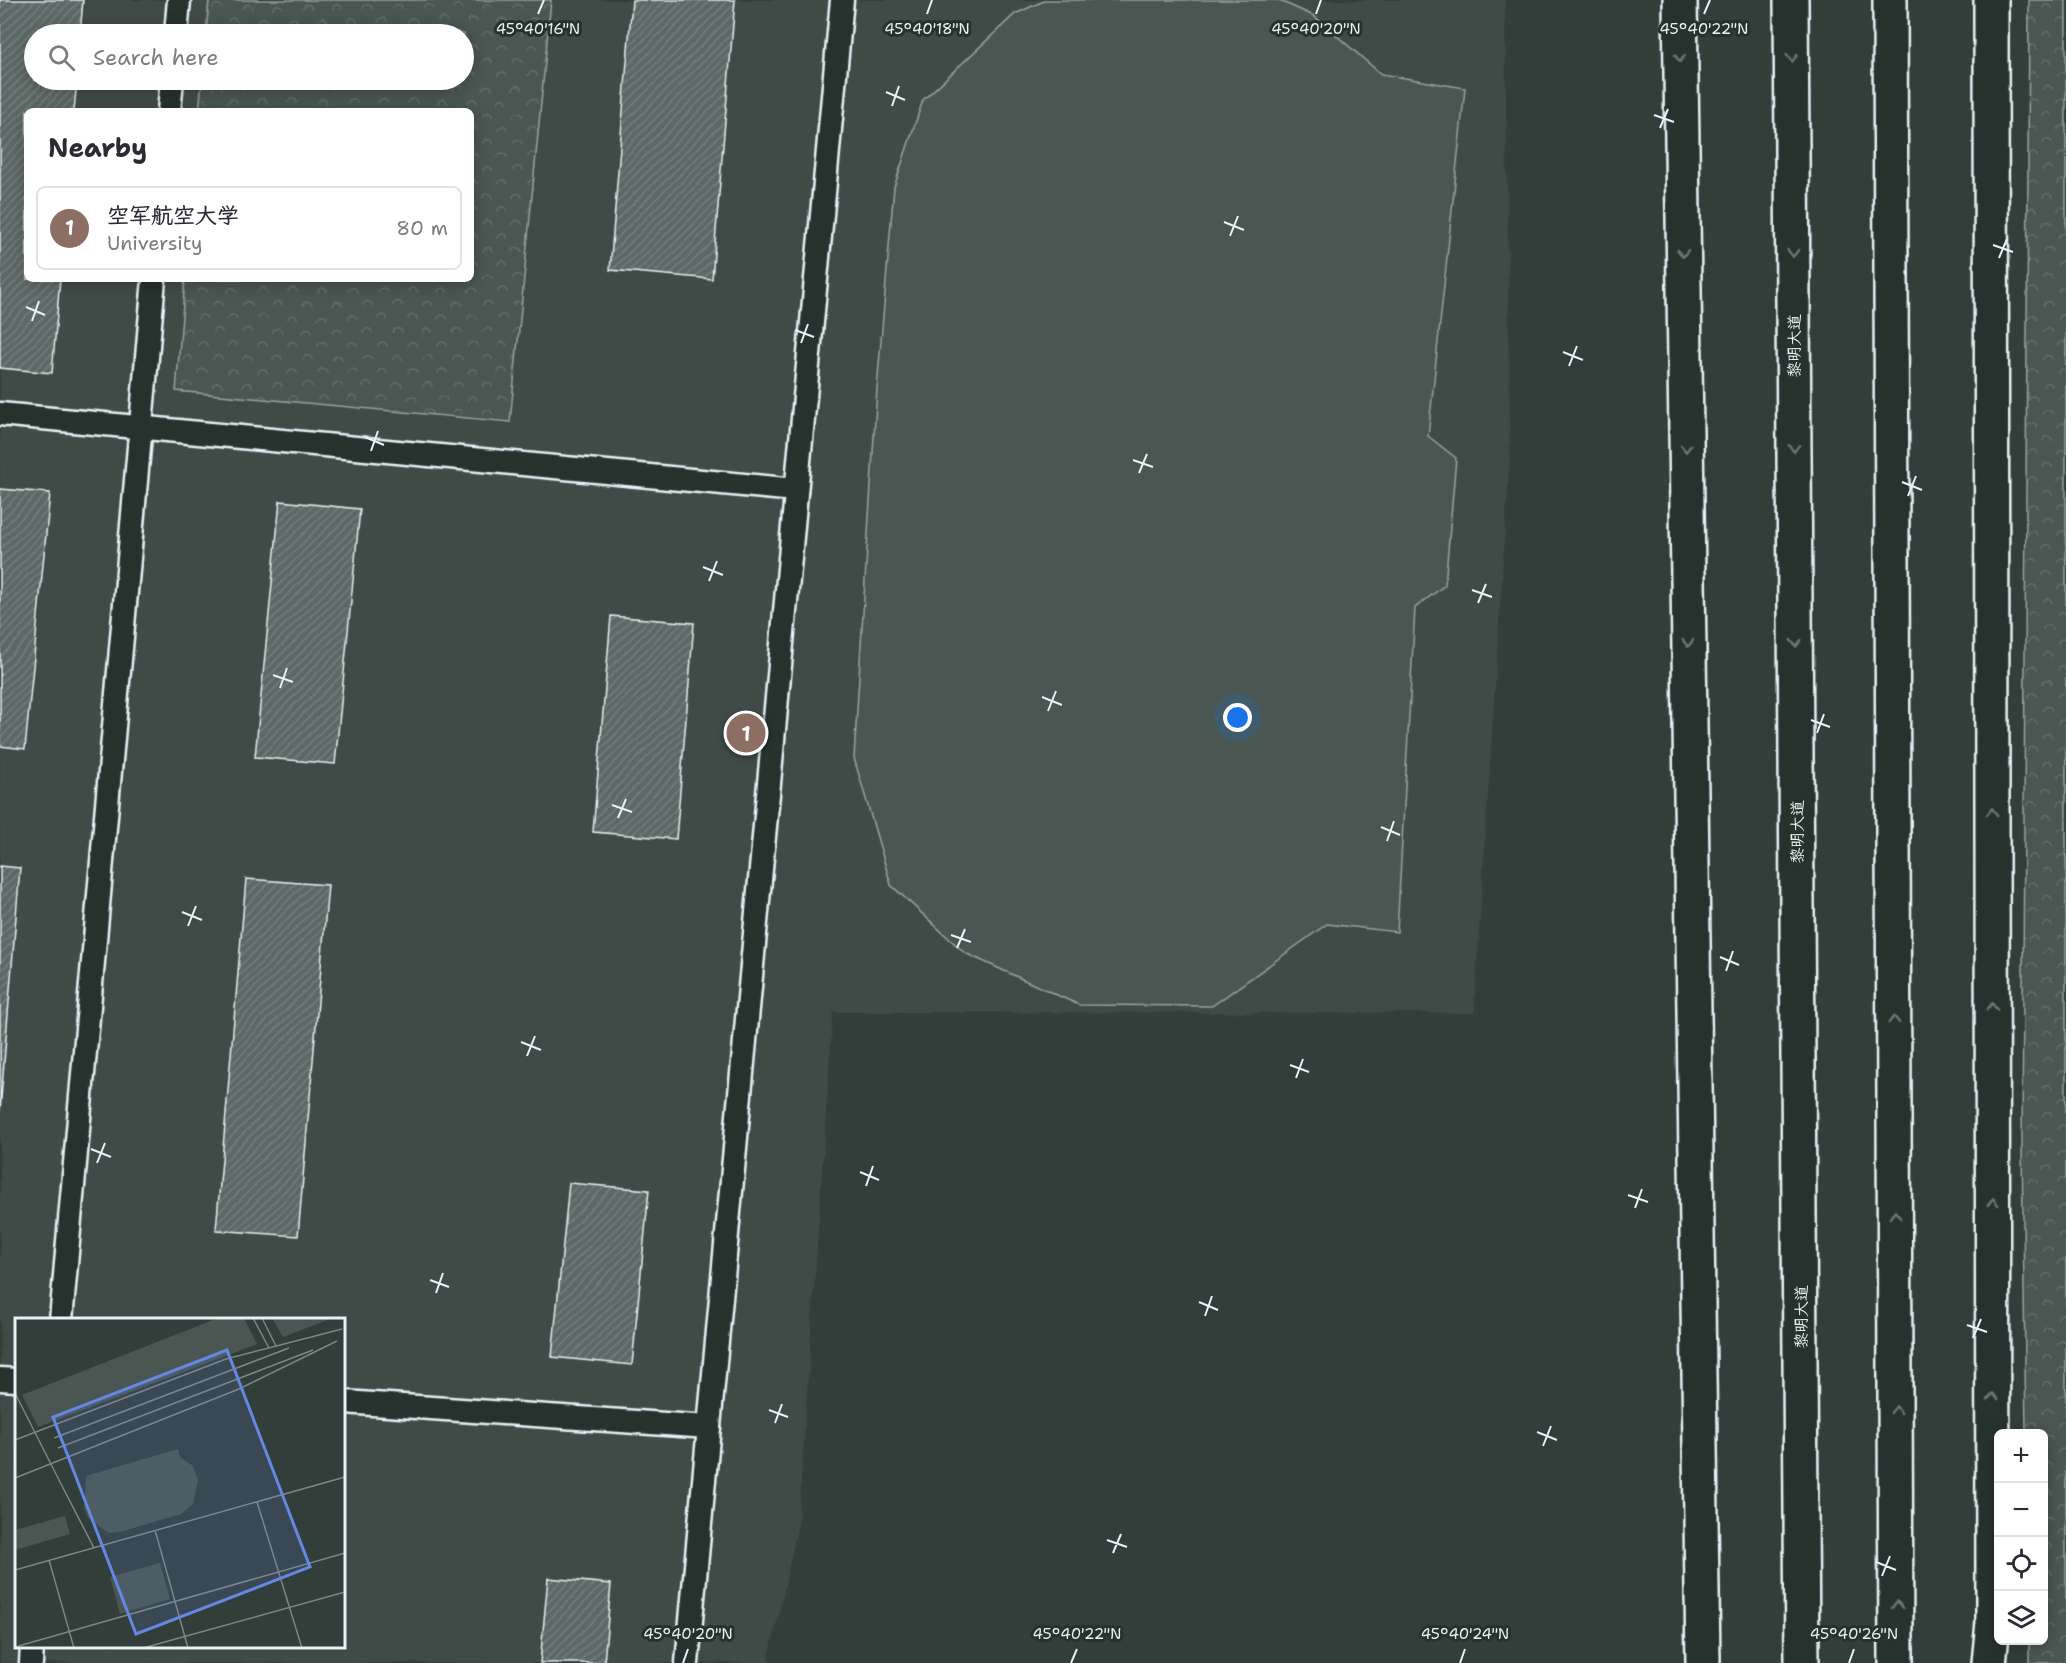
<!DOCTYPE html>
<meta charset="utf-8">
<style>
body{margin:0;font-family:"Shantell Sans","LXGW WenKai TC",sans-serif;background:#f2f2f3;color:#2b2b33}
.controls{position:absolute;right:18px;bottom:18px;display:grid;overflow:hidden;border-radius:9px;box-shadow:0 3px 15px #0003}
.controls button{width:54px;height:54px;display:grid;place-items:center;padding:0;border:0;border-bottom:2px solid #e1e1e2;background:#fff;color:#2b2b33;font:30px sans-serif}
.you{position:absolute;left:1238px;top:718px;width:21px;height:21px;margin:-15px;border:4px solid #fff;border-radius:50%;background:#1a73e8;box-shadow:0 0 0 9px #1a73e833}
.badge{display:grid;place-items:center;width:39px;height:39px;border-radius:50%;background:#0b8043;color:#fff;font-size:20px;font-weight:700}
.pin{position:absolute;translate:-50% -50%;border:3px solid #fff;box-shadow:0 2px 6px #0006}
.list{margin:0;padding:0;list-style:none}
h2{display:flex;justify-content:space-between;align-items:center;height:78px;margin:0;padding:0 24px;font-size:26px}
h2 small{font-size:20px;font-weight:400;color:#7c7c81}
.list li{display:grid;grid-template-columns:39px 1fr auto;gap:18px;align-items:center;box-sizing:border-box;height:84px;margin:0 12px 12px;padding:0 12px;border:2px solid #e1e1e2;border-radius:9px}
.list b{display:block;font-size:22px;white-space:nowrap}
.list p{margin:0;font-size:20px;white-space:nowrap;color:#7c7c81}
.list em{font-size:20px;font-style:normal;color:#7c7c81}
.icon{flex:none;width:33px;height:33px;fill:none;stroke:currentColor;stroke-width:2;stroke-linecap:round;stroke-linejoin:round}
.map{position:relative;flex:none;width:2066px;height:1663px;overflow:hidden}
.search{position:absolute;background:#fff;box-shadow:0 3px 15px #0003;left:24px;top:24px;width:450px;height:66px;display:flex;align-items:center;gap:15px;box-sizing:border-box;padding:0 21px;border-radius:33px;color:#7c7c81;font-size:22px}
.panel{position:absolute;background:#fff;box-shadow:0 3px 15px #0003;left:24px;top:108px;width:450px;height:174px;border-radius:9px}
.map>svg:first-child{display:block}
.built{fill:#3f4b46;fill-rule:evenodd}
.forest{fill:url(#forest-crowns);stroke:#98a4a4;stroke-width:1.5}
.pitch{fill:#495651;stroke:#98a4a4;stroke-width:1.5}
.building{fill:url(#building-hatch);stroke:#e8f1f8;stroke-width:1.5}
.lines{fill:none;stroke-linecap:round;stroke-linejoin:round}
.lane-casing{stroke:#e8f1f8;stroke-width:27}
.highway-casing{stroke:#e8f1f8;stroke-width:38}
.lane{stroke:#26332d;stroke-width:22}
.highway{stroke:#26332d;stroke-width:33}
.oneway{stroke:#6a7674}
.ticks{fill:none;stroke:#e8f1f8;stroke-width:2}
.labels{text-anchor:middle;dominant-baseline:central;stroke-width:6;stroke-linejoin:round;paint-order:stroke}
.street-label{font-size:16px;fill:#e8f1f8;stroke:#26332d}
.inset-road{fill:none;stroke:#7b8685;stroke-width:1.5}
.view{fill:#6487e3;fill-opacity:0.15;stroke:#6487e3;stroke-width:3}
.inset-edge{fill:none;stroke:#e8f1f8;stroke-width:3}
.ticks-label{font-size:15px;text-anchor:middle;fill:#e8f1f8;stroke:#26332d;stroke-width:6;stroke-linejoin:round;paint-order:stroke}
</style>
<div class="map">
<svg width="2066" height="1663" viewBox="0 0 2066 1663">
<defs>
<pattern id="forest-crowns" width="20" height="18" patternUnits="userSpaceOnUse" patternTransform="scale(1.5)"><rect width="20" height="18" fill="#495651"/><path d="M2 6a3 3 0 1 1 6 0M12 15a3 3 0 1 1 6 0" fill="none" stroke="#636f6b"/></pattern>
<pattern id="building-hatch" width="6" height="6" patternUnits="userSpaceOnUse" patternTransform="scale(1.5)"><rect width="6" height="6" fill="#5c6865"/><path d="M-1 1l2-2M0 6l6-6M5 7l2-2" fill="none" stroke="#737e7c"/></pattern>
</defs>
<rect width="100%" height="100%" fill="#323e39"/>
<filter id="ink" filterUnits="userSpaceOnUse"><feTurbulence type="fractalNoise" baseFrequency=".0167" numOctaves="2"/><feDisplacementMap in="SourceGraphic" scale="12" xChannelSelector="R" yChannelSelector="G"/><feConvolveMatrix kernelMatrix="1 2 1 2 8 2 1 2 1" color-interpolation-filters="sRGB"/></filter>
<g filter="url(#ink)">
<path class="built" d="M0,0h1505l5,454 -36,559 -641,-1 -35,513 -30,138h-768zM34,34h430v46h-430zM27,111h444v168h-444zM16,1320h328v326h-328z"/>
<g class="forest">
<path d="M209,0h342l-41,422 -334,-31 9,-112h286v-168h-272l3,-31h262v-46h-258z"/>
<path d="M2029,0h37v1663h-37v-22l15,-1v-206l-18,-1 -4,-287z"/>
</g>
<path class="pitch" d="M1046,0h232l36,16 67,58 84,14 -37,348 28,22 -11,127 -30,23 -18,324 -70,-8 -115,82 -133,-1 -114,-52 -74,-68 -37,-127 23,-370 17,-201 29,-87 92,-86z"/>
<g class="building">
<path d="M0,0h83l-3,34h-46v46h43l-3,31h-47v168h33l-8,94 -52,-5z"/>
<path d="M632,0h103l-23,279 -102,-9z"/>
<path d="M0,489l50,4 -25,256 -25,-3z"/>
<path d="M280,501l80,8 -25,255 -80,-7z"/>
<path d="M611,616l83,7 -18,216 -83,-7z"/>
<path d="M0,866l20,2 -20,243z"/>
<path d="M246,879l82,6 -30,351 -82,-6z"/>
<path d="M569,1183l80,7 -17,175 -80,-8z"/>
<path d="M548,1578l63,6 -7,79h-64z"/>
</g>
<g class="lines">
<defs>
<g id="lane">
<path d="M176,34l3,-34"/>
<path d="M169,111l3,-31"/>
<path d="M0,414l796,76"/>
<path d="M61,1320l93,-1041"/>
<path d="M0,1379l16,1"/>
<path d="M344,1402l365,25"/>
<path d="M31,1663l1,-17"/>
<path d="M687,1663l155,-1663"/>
</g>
<g id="highway">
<path d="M1680,0l23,1663"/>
<path d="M1791,0l11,1663"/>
<path d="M1890,0l6,1663"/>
<path d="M1989,1663l4,-40 -2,-1623"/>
</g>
</defs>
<use href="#lane" class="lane-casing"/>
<use href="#highway" class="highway-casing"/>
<use href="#lane" class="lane"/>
<use href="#highway" class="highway"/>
</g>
<defs><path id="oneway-chevron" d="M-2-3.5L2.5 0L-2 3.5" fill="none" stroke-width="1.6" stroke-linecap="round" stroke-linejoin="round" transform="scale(1.5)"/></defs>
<g class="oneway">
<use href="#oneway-chevron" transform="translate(1680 58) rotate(89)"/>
<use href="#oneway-chevron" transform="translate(1792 58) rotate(90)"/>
<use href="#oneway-chevron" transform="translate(1683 253) rotate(89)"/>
<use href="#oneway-chevron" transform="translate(1793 253) rotate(90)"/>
<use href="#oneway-chevron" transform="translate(1686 448) rotate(89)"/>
<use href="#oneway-chevron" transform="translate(1794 448) rotate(90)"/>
<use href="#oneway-chevron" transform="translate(1688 643) rotate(89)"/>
<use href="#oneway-chevron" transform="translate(1796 643) rotate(90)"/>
<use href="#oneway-chevron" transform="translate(1992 812) rotate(-90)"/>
<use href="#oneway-chevron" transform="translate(1992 1007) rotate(-90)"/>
<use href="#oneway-chevron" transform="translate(1894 1020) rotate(-90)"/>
<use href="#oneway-chevron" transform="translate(1993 1202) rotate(-90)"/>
<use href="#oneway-chevron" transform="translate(1895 1215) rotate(-90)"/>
<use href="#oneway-chevron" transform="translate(1993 1397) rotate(-90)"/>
<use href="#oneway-chevron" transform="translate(1896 1410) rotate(-90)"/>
<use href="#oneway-chevron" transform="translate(1897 1605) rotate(-90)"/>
</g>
</g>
<path class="ticks" d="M538,14l6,-14M927,14l5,-14M1316,14l5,-14M1704,14l6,-14M886,92l19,8M892,106l7,-20M1654,115l20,7M1660,128l8,-19M1224,222l20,8M1230,236l8,-20M1993,245l20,7M1999,258l8,-19M26,307l19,8M32,321l7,-20M795,330l19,7M801,343l7,-19M1563,352l20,8M1569,366l8,-20M365,437l19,8M371,451l7,-20M1133,460l20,7M1139,473l8,-19M1902,482l20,8M1908,496l8,-20M703,567l20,8M709,581l8,-20M1472,590l20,7M1478,603l8,-19M273,675l20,7M280,688l7,-20M1042,697l20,8M1048,711l8,-20M1811,720l19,7M1817,733l7,-19M612,805l20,7M618,818l8,-19M1381,827l19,8M1387,841l7,-20M182,912l20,8M188,926l8,-20M951,935l20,7M957,948l8,-19M1720,957l19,8M1726,971l7,-20M521,1042l20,8M527,1056l8,-20M1290,1065l19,7M1296,1078l7,-19M91,1149l20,8M97,1163l8,-20M860,1172l19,8M866,1186l7,-20M1628,1195l20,7M1635,1208l7,-19M430,1280l19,7M436,1293l7,-20M1199,1302l19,8M1205,1316l7,-20M1967,1325l20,7M1973,1338l8,-19M769,1410l19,7M775,1423l7,-19M1537,1432l20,8M1543,1446l8,-20M1107,1540l20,7M1113,1553l8,-19M1876,1562l20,8M1882,1576l8,-20M683,1663l5,-14M1071,1663l6,-14M1460,1663l5,-14M1849,1663l5,-14"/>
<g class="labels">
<g class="street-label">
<text transform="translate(1794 346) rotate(-90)">黎明大道</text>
<text transform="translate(1797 832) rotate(-90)">黎明大道</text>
<text transform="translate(1801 1317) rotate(-90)">黎明大道</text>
</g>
</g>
<g transform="translate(15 1318)">
<rect width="330" height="330" fill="#323e39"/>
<path d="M203,0h26l13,26 -219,83 -16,-32zM257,0h61l-50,19zM145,245l10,36 -50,15 -10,-37z" fill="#495651"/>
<path d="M163,131l2,8 13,9 5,14 -5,24 -12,10 -61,18 -11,1 -21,-15 -4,-10 2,-32zM50,198l5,18 -55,16v-20z" fill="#495651"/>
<path class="inset-road" d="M238,0l16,30M247,0l14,28M0,75l45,89M39,120l235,-90M0,122l211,-81 116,-30M43,130l255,-98M0,160l224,-89 98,-48M45,164l34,66M242,184l45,146M140,212l33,118M34,242l25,88M0,252l330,-93M0,329l330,-94M128,330l202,-56"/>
<path class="view" d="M212,32l83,217 -174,67 -83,-217z"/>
<rect width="330" height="330" class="inset-edge"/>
</g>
<g class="ticks-label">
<text x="538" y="34">45°40'16"N</text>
<text x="927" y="34">45°40'18"N</text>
<text x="1316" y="34">45°40'20"N</text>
<text x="1704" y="34">45°40'22"N</text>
<text x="688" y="1639">45°40'20"N</text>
<text x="1077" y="1639">45°40'22"N</text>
<text x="1465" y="1639">45°40'24"N</text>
<text x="1854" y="1639">45°40'26"N</text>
</g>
</svg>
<div class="controls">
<button>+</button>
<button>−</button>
<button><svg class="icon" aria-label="locate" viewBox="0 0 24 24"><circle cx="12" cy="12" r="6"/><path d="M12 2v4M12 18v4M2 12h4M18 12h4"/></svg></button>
<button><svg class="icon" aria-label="layers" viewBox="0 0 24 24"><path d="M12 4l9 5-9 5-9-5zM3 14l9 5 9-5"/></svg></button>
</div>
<div class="you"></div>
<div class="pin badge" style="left:746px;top:733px;background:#8d6e63">1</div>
<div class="search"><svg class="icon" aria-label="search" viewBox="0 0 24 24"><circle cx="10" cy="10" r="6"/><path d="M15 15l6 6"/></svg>Search here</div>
<section class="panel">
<h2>Nearby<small></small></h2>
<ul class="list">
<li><span class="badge" style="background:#8d6e63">1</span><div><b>空军航空大学</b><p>University</p></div><em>80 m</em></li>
</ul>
</section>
</div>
